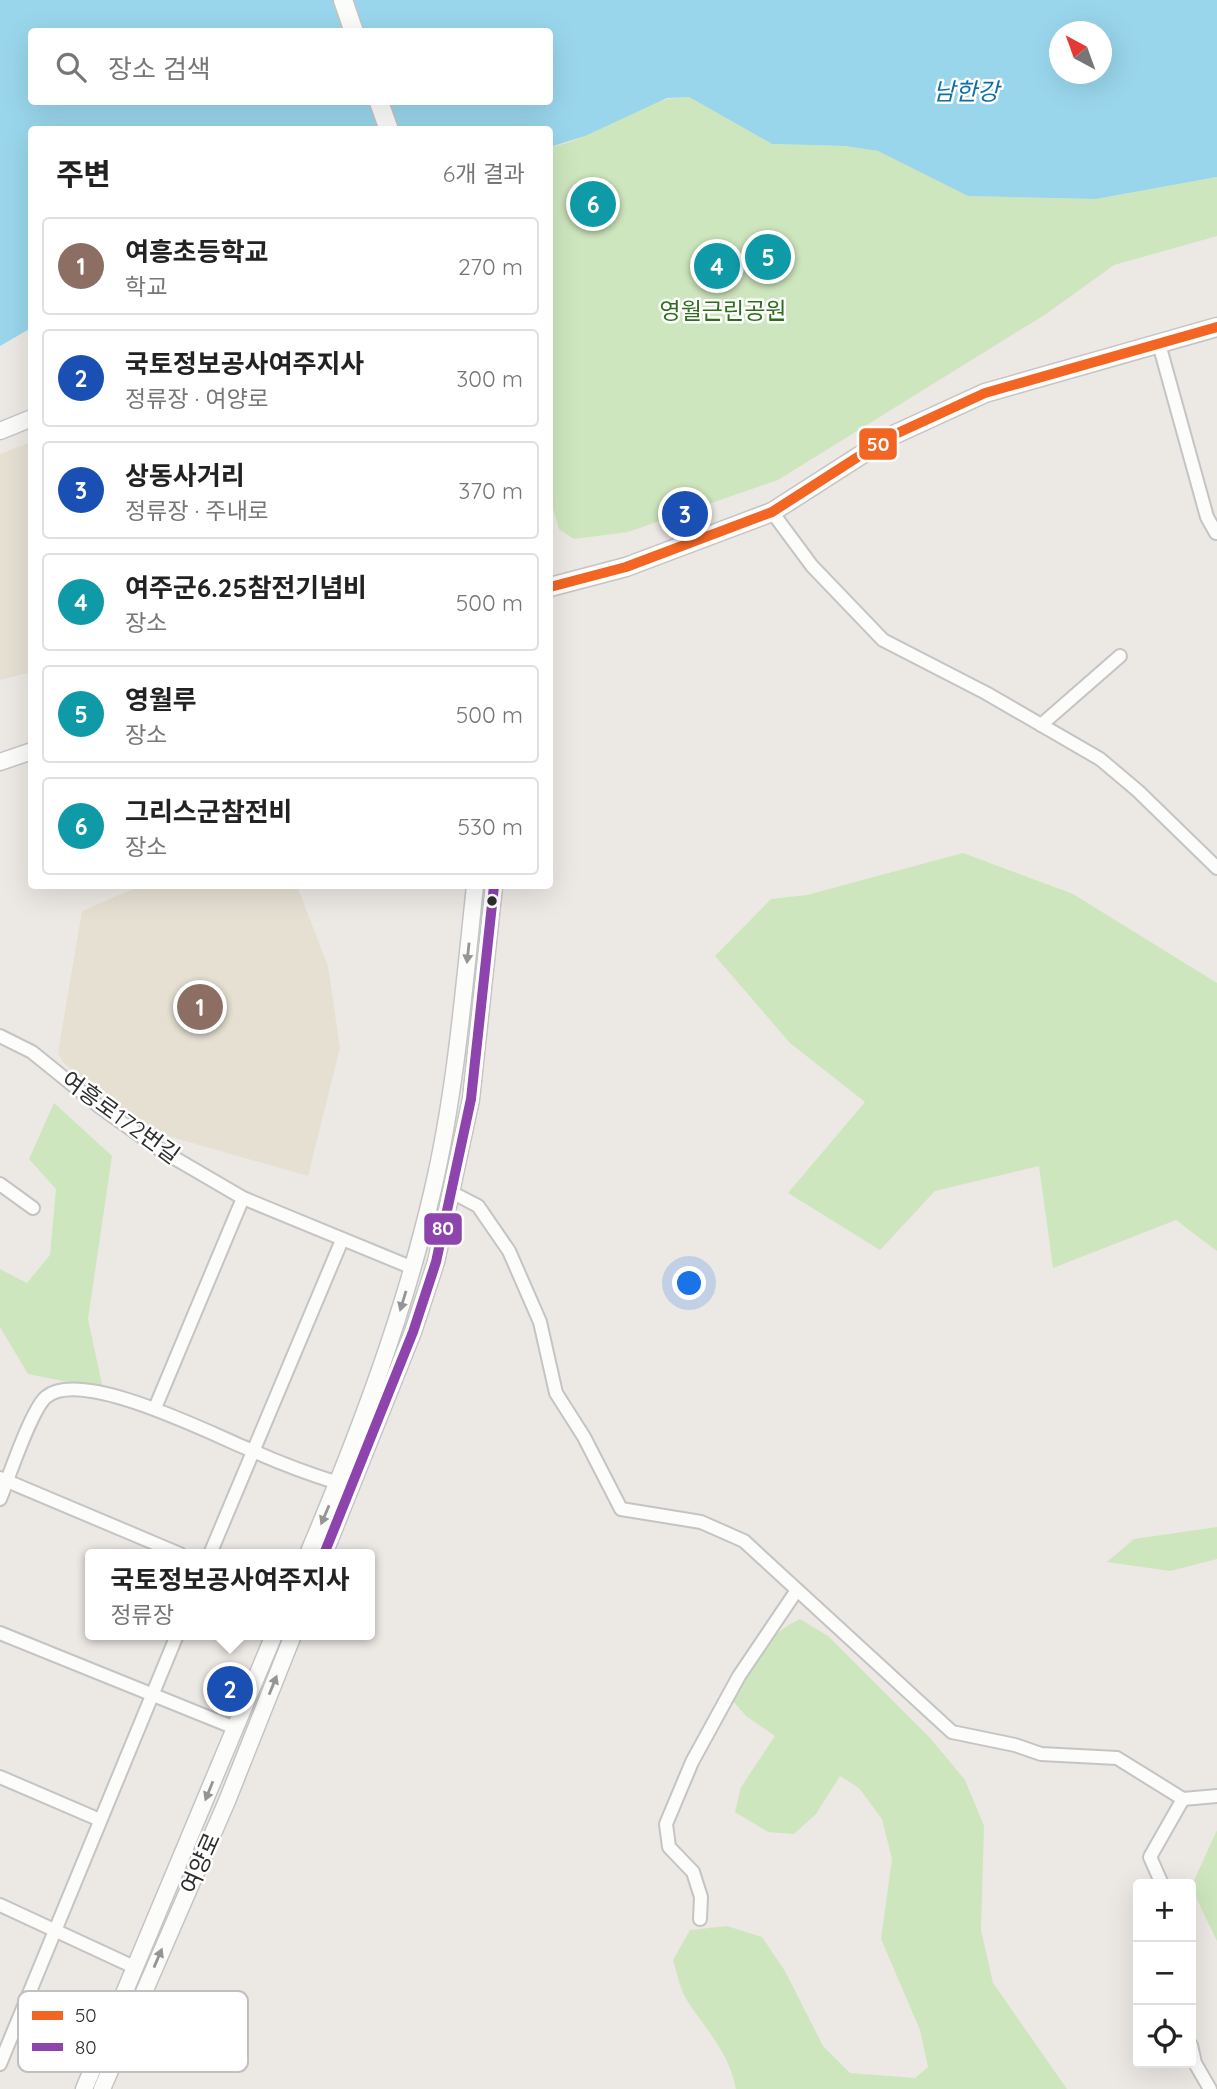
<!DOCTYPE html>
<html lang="ko">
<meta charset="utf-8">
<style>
body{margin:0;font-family:Quicksand,"Noto Sans KR",sans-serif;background:#f2f2f2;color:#222}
.controls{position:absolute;right:21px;bottom:21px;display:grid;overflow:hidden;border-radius:7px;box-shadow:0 7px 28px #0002}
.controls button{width:63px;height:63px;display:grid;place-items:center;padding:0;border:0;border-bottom:2px solid #e0e0e0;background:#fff;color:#222;font:35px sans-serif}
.compass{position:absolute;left:1049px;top:21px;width:63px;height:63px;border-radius:50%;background:#fff;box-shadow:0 7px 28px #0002;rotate:319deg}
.you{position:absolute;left:690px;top:1284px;width:24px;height:24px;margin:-18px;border:5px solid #fff;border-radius:50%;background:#1a73e8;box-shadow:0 0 0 10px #1a73e833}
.badge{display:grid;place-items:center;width:46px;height:46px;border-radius:50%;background:#2563eb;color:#fff;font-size:23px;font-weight:700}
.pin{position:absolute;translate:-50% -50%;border:4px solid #fff;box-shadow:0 2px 7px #0006}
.popup{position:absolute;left:85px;top:1549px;width:290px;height:91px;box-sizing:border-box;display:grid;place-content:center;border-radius:7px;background:#fff;filter:drop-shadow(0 2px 5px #0005);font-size:23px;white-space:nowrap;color:#767676}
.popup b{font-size:26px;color:#222}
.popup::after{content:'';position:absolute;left:50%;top:100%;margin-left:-14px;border:14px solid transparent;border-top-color:#fff}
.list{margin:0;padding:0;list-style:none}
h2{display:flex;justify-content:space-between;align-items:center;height:91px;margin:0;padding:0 28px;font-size:30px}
h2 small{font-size:23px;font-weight:400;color:#767676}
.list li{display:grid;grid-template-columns:46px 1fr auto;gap:21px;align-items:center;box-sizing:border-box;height:98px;margin:0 14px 14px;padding:0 14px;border:2px solid #e0e0e0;border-radius:7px}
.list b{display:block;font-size:26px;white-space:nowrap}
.list p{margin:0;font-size:23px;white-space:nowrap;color:#767676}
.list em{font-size:23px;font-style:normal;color:#767676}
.icon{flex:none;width:38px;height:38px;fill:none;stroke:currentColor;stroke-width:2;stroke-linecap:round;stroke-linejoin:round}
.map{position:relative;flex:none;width:1217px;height:2089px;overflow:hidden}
.search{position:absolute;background:#fff;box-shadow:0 7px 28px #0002;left:28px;top:28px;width:525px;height:77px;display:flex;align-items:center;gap:18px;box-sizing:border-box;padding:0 24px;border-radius:7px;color:#767676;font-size:26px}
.panel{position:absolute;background:#fff;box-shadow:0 7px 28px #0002;left:28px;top:126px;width:525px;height:763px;border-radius:7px}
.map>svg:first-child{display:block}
.education{fill:#e6e0d3}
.green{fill:#cee6be}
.water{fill:#99d6ec;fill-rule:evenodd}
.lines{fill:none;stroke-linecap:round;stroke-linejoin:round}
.minor-casing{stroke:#c5c4c5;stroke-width:16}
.tertiary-casing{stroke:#c5c4c5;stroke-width:19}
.secondary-casing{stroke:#c5c4c5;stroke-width:21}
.minor{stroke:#fcfcfb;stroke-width:12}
.tertiary{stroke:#fcfcfb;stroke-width:16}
.secondary{stroke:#fcfcfb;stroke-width:18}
.bus-1-casing{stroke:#fff;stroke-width:16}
.bus-2-casing{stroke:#fff;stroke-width:16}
.bus-1{stroke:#f26522;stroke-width:10}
.bus-2{stroke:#8e44ad;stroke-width:10}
.oneway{fill:#959594}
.bus-dot{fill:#2e2e2e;stroke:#fff;stroke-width:2.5}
.labels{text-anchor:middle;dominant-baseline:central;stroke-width:5;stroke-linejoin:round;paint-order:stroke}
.park-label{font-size:23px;fill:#2c6e1b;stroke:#fff}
.street-label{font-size:23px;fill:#2e2e2e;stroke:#fff}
.water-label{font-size:24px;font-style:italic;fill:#0d6fa3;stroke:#fff}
.key{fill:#fff;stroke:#c0c0c0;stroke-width:2}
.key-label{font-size:19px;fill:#2e2e2e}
.line-badge{stroke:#fff;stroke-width:2.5}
.badge-label{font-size:19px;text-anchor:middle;font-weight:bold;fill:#fff}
</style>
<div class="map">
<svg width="1217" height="2089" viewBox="0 0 1217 2089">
<rect width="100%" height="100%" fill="#ece8e4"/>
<g class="education">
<path d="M31,442v230l-31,8v-226z"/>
<path d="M140,886h157l31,80 12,82 -32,128 -140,-40 -69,-39 -36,-35 -5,-9 24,-142z"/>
</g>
<g class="green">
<path d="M689,97l83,47 73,2 33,5 90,45 128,3 121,-22v59l-103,29 -68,49 -268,166 -150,52 -54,7 -15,-10 -9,-31v-351c48,-8 92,-52 139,-50z"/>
<path d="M963,853l110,41 144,89v268l-41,-31 -123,48 -14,-102 -104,25 -55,59 -92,-57 77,-91 -75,-59 -75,-87 56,-57 36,-4z"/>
<path d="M54,1103l58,53 -24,163 15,70 -75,-15 -28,-47v-58l27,14 23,-28 6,-66 -27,-30z"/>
<path d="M1217,1527v32l-47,12 -63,-9 27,-23z"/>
<path d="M800,1619l28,17 103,103 34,41 19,46 -3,104 12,53 74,106h-331c-7,-36 -28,-57 -48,-87 -8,-12 -11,-29 -15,-42l17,-30 37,-4 35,11 23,34 38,75 27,27 65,5 13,-11 -8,-37 -39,-91 11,-80 -10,-40 -23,-31 -19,-12 -24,38 -22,20 -26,-2 -33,-20 6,-25 34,-51 -29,-20 -13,-15c17,-35 31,-65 67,-82z"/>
<path d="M1217,1830v111l-26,-54z"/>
</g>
<path class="water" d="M0,0h1217v177l-121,22 -128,-3 -90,-45 -33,-5 -73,-2 -83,-47 -22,1 -82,38 -35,11v-17h-518l-1,198 -31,18zM32,32h518v70h-518zM1060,32h42v42h-42z"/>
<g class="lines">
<defs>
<g id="minor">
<path d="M1159,344l48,173 9,16"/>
<path d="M772,512l40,54 71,74 103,53 114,66 38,32 79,77"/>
<path d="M1041,725l79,-69"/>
<path d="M0,1036l32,16 68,55 59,42 84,49 170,70"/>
<path d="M0,1184l33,24"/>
<path d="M451,1192l27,14 31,45 31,71 16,71 28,44 37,72 80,13 43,19 208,191 63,13 26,9 76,4 66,41 34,-3"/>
<path d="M155,1408l88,-210"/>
<path d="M0,1478l180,76"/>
<path d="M0,1499c9,-22 31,-89 46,-102 36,-30 167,38 207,54 27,12 56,23 85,32"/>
<path d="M210,1554l132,-314"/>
<path d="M0,1633l235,95"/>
<path d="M0,1777l100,43"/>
<path d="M1162,1884l-12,-27 33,-58"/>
<path d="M0,1905l134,62"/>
<path d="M700,1919l1,-22 -8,-25 -24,-25 -3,-23 26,-62 47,-86 58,-86"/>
<path d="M1191,2045l4,18 15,26"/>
<path d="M0,2064l177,-429"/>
</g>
<g id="tertiary">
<path d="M0,431l32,-13"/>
<path d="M0,762l32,-11"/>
<path d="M308,1554c50,-118 96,-239 125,-365 23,-99 31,-202 42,-303"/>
<path d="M324,1554l89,-222 23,-70 35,-163 23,-213"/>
<path d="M84,2089l190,-454"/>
<path d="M102,2089l125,-288 66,-166"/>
</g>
<g id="secondary">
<path d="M343,0l11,32"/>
<path d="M379,102l10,28"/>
<path d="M550,587l76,-20 146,-55 117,-75 96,-44 232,-66"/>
</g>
</defs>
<use href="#minor" class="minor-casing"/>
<use href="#tertiary" class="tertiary-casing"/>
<use href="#secondary" class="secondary-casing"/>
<use href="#minor" class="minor"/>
<use href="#tertiary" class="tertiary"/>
<use href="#secondary" class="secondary"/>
<defs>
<path id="bus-1" d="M550,587l76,-20 146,-55 117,-75 96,-44 232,-66"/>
<path id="bus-2" d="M324,1554l89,-222 23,-70 35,-163 23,-213"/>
</defs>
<use href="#bus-1" class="bus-1-casing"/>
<use href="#bus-2" class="bus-2-casing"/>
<use href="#bus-1" class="bus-1"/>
<use href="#bus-2" class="bus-2"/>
</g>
<defs><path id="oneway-solid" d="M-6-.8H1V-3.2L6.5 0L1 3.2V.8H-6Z" transform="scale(1.75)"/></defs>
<g class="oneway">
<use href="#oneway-solid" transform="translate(468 953) rotate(96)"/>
<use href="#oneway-solid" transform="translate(403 1301) rotate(107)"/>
<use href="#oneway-solid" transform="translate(325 1515) rotate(113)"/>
<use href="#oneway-solid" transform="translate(273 1685) rotate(-68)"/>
<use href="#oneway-solid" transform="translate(209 1791) rotate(112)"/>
<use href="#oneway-solid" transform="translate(158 1958) rotate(-67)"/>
</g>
<circle class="bus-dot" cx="492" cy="901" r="6"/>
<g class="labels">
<g class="park-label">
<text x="723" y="310">영월근린공원</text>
</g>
<g class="street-label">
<text transform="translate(121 1117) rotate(36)">여흥로172번길</text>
<text transform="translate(200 1863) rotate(-66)">여양로</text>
</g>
<g class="water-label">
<text x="966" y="91">남한강</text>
</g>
</g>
<rect x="18" y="1991" width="230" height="81" rx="10" class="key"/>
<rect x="32" y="2011" width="31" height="9" fill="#f26522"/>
<rect x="32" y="2043" width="31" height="8" fill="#8e44ad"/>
<g class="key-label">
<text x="75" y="2022">50</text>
<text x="75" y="2054">80</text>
</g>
<g class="line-badge">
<rect x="858" y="427" width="40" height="34" rx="7" fill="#f26522"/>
<rect x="423" y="1212" width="40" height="34" rx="7" fill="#8e44ad"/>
</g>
<g class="badge-label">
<text x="878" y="451">50</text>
<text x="443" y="1235">80</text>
</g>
</svg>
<div class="controls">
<button>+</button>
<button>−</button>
<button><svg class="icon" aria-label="locate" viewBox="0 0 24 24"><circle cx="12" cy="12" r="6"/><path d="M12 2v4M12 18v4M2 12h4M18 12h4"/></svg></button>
</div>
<svg class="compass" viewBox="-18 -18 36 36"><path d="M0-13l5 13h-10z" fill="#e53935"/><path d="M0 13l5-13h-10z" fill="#767676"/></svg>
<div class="you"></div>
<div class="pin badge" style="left:200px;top:1007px;background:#8d6e63">1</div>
<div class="pin badge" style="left:230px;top:1689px;background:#1a4fb4">2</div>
<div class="popup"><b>국토정보공사여주지사</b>정류장</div>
<div class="pin badge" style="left:685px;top:514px;background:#1a4fb4">3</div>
<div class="pin badge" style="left:717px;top:266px;background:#0f9aa8">4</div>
<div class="pin badge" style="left:768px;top:257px;background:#0f9aa8">5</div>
<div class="pin badge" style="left:593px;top:204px;background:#0f9aa8">6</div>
<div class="search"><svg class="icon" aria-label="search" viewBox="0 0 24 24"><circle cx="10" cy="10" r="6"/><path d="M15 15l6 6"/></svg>장소 검색</div>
<section class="panel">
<h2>주변<small>6개 결과</small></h2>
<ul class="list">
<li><span class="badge" style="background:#8d6e63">1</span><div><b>여흥초등학교</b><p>학교</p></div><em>270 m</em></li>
<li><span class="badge" style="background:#1a4fb4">2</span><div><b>국토정보공사여주지사</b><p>정류장 · 여양로</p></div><em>300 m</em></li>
<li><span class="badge" style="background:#1a4fb4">3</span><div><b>상동사거리</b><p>정류장 · 주내로</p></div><em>370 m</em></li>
<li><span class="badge" style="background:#0f9aa8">4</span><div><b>여주군6.25참전기념비</b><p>장소</p></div><em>500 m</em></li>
<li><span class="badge" style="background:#0f9aa8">5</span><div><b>영월루</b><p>장소</p></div><em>500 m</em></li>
<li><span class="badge" style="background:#0f9aa8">6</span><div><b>그리스군참전비</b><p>장소</p></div><em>530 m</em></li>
</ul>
</section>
</div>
